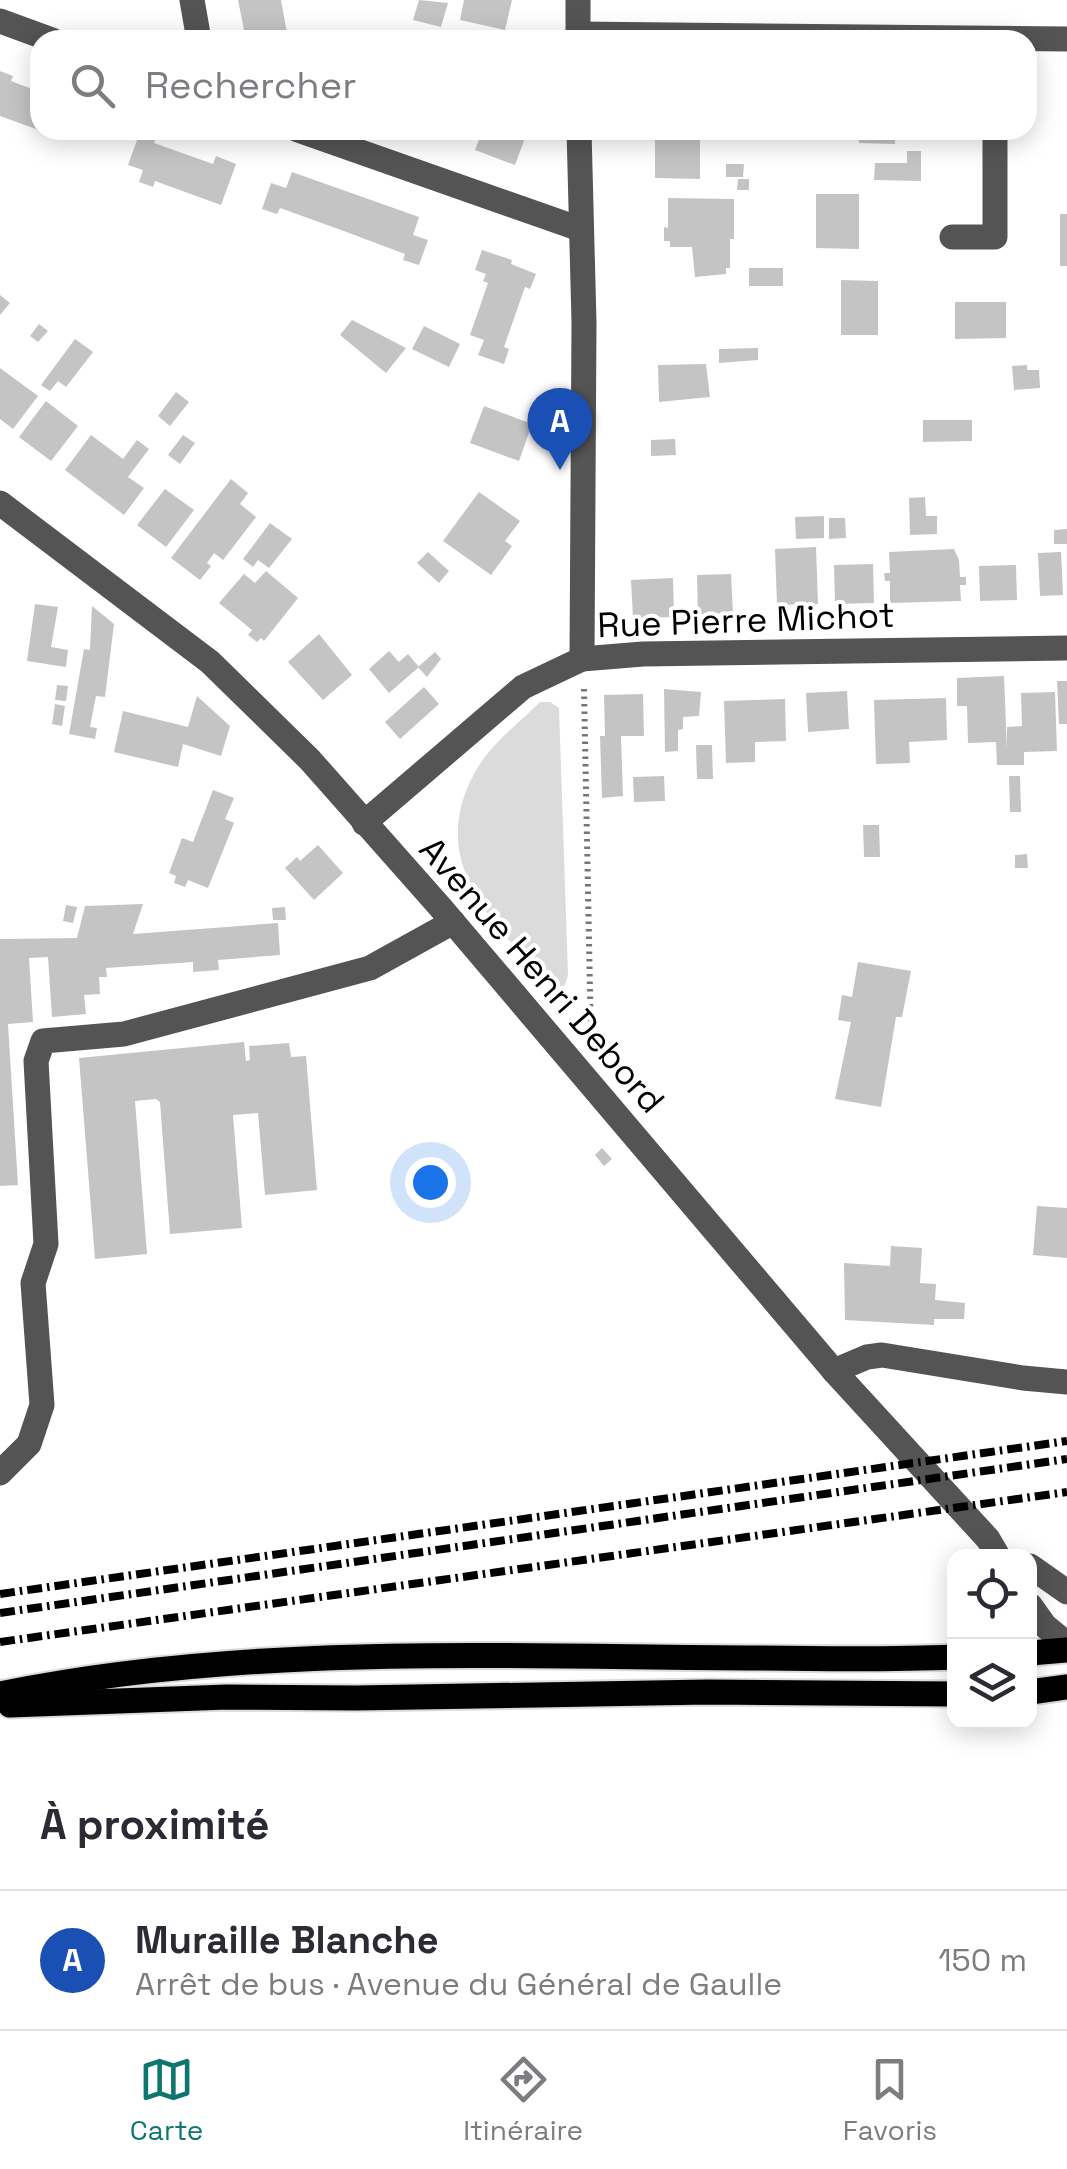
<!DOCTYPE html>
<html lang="fr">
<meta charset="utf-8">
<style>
body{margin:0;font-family:"Space Grotesk",sans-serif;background:#f7f7f7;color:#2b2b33}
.controls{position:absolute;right:30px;bottom:30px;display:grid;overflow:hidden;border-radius:20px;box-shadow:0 5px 25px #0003}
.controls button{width:90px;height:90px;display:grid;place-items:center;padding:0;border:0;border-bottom:2px solid #e1e1e2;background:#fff;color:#2b2b33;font:50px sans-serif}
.you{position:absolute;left:430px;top:1182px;width:35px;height:35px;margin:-25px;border:8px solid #fff;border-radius:50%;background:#1a73e8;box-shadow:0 0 0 15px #1a73e833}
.badge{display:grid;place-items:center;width:65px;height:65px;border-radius:50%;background:#0f766e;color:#fff;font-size:32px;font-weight:700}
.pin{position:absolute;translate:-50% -82px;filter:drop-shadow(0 2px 5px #0008)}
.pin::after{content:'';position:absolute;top:52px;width:35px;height:30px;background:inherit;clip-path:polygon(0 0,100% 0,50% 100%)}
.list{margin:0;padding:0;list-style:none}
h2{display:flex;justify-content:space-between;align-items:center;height:130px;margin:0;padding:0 40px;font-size:42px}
h2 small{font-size:32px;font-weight:400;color:#7c7c81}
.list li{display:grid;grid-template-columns:65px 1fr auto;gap:30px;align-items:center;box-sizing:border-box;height:140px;padding:0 40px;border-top:2px solid #e1e1e2}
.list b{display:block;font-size:38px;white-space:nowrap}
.list p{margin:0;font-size:32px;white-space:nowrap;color:#7c7c81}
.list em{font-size:32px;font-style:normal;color:#7c7c81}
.icon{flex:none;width:55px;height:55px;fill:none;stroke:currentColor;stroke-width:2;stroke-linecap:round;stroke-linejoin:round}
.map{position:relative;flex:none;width:1067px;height:1759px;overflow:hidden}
.search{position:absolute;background:#fff;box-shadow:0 5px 25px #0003;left:30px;right:30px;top:30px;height:110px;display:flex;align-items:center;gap:25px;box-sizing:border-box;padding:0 35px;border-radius:30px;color:#7c7c81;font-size:38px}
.sheet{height:270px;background:#fff}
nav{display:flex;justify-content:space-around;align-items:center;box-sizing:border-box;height:140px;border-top:2px solid #e1e1e2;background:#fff;font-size:28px;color:#7c7c81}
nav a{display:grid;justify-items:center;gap:5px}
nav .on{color:#0f766e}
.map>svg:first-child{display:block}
.green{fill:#dbdbdb}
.building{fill:#c4c4c4}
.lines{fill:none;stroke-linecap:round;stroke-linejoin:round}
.major-casing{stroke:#dbdbdb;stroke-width:29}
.path{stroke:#767676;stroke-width:6;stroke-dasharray:2.5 5;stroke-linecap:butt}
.minor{stroke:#545454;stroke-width:25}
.major{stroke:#000;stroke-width:25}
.rail{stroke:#000;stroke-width:8;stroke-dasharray:15 5 2.5 5;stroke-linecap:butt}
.labels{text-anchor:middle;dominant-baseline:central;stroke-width:8;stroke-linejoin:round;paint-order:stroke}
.street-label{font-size:35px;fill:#000;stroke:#fff}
</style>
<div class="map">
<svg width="1067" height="1759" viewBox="0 0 1067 1759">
<rect width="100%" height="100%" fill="#fff"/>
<path class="green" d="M540,702h10l9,6 9,267 -3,10 -11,4c-56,-61 -128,-123 -81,-213 14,-29 45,-52 67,-74z"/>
<g class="building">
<path d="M238,0h43l6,33 -6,2 1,5h-36z"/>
<path d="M419,0l29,3 -7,24 -28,-7z"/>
<path d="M464,0h48l-7,30 -45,-10z"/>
<path d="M0,71l13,5 -2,5 29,11v38h21l-3,7 -58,-21z"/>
<path d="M483,130h45l-13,35 -40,-15z"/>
<path d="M858,130h37v14l-36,-1z"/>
<rect x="919" y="130" width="39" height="4"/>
<path d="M140,132l16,6 -2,5 59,21 3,-8 20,8 -15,41 -66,-24 -2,6 -14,-5 4,-12 -15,-5z"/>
<path d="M655,132l45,1v46l-45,-1z"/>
<path d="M907,151h14v30l-47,-1 1,-17h32z"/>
<path d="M726,164h18l-1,13h-17z"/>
<path d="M292,172l127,45 -6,18 15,5 -9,25 -16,-5 2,-6 -64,-24 -61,-22 -3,6 -15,-5 9,-26 15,5z"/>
<path d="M738,179h11v11h-12z"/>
<path d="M816,194h43v55l-43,-1z"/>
<path d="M668,198l66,1v40h-4v29h-4v6l-31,3 -3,-30h-22v-6h-6v-14l4,1z"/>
<rect x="1060" y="214" width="7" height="52"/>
<path d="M482,250l30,10 -1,4 25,10 -6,15 -5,-2 -21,60 5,2 -5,15 -26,-9 6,-15 -14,-5 18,-52 -5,-2 3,-7 -11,-4z"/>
<rect x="749" y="268" width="34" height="18"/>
<path d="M841,280l37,1v54h-37z"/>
<path d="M0,295l10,8 -10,12z"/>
<path d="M955,302h51v36l-51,1z"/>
<path d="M352,320l54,28 -20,25 -46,-38z"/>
<path d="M39,324l9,7 -10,11 -8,-6z"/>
<path d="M424,326l36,18 -11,23 -37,-18z"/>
<path d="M75,339l18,13 -27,35 -8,-6 -8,10 -9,-6z"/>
<path d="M758,348v12l-39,3v-14z"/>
<path d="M706,364l4,33 -51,5 -1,-37z"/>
<path d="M1027,365v5h12l1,18 -26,2 -2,-24z"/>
<path d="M0,368l38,28 -25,33 -13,-10z"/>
<path d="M176,392l13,10 -19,24 -12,-10z"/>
<path d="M46,401l32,25 -27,35 -32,-24z"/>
<path d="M484,406l48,18 -13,37 -49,-18z"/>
<path d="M923,420h49v21l-49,1z"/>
<path d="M91,435l32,24 14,-19 12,9 -21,28 16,11 -20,27 -59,-45z"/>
<path d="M183,435l12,8 -15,21 -12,-9z"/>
<path d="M675,439l1,16 -25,1v-16z"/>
<path d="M231,479l17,14 -8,11 16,13 -33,43 -9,-7 -7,10 4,3 -11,14 -29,-22z"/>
<path d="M165,489l29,21 -28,37 -29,-22z"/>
<path d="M479,492l41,29 -15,20 7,5 -21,29 -48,-34z"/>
<path d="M925,497l1,19h11v18l-27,1 -1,-37z"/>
<path d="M824,516v22l-28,1 -1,-22z"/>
<path d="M829,518h16l1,20 -17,1z"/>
<path d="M270,523l22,16 -23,29 -11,-8 -5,7 -10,-8z"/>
<path d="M1067,529v15h-13v-14z"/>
<path d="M816,547l2,57 -41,1 -2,-56z"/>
<path d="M954,549l5,11 1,17h6v8h-6l1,16 -71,2v-22h-5l-1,-8h6l-1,-21z"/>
<path d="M428,552l21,19 -10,12 -22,-20z"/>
<path d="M1061,552l2,43 -23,1 -2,-43z"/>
<path d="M873,564l1,39 -39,1 -1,-39z"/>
<path d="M1016,565l1,35 -37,1 -1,-35z"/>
<path d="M266,571l32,27 -34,43 -3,-3 -4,4 -9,-7 4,-5 -33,-27 25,-29 11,9z"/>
<path d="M731,574l2,39 -35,1 -1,-39z"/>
<path d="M673,578l1,39 -41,1 -2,-38z"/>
<path d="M35,604l23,3 -7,40 17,3 -2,17 -39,-6z"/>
<path d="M92,606l22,18 -9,73 -9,-1 -6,31 7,1 -2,11 -26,-5 15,-85 6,1z"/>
<path d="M319,634l33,41 -29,25 -35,-38z"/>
<path d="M389,651l10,11 9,-8 11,13 -30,26 -20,-24z"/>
<path d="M435,652l6,7 -14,18 -9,-10z"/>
<path d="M1004,676l3,75v-24l15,-1 -1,-33 34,-1 2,59 -33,1v13h-27l-1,-23 -28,1 -1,-37h-10v-28z"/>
<path d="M1057,681h10v43h-8z"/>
<path d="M57,685l11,1 -2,15 -11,-1z"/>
<path d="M424,687l15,17 -39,35 -15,-17z"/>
<path d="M664,689l37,3 -2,24 -16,1v12l-5,1v21l-13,1z"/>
<path d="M847,691l2,38 -41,3 -2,-39z"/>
<path d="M643,694l1,42h-23l2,60 -21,2 -2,-62h5l-1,-41z"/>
<path d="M197,696l33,30 -9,30 -38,-12 -5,23 -64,-15 9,-41 65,16z"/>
<path d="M946,698l1,42 -38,2 1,21 -34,1 -2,-64z"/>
<path d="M785,699l1,42 -31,1v20l-29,1 -2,-62z"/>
<path d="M55,704l10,2 -3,20 -10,-2z"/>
<path d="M696,745h16l1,34h-16z"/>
<path d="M664,776l1,25 -31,1 -1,-25z"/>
<path d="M1009,776h11l1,36h-11z"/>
<path d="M213,790l21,8 -9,21 9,4 -26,65 -20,-8 -3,7 -11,-4 2,-7 -7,-3 13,-35 11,4z"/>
<path d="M863,825h16l1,32h-16z"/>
<path d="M318,845l25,28 -29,27 -29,-32 12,-11 3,4z"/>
<path d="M1027,854l1,14h-13v-13z"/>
<path d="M143,904l-10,30 145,-11 2,32 -62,5 1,10 -26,2v-10l-87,6 1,9h-8l1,17 -16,1 2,19 -34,3 -4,-60 -19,1 4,64 -25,2 10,161 -18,1v-247l77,-1 8,-32z"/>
<path d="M66,905l11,2 -4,16 -10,-2z"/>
<path d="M285,907l1,13h-13l-1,-12z"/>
<path d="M858,962l53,9 -9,46h-6l-15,90 -46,-8 16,-77 -13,-2 4,-25 10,2z"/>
<path d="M244,1042l2,19 4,-1 -1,-14 40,-3 2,14 15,-1 11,134 -52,5 -7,-82 -25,2 9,113 -72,6 -10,-132 -4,-3 -21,2 12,153 -52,5 -16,-201z"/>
<path d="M602,1148l10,11 -8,7 -9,-11z"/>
<path d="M1037,1206l30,2v50l-34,-3z"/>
<path d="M891,1246l31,2 -2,35 16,1 -1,16 30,3 -1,16h-30v6l-89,-5 -1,-57 46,3z"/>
</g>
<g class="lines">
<defs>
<g id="major">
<path d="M1030,1653l37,-3"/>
<path d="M1030,1692l37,-5"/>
<path d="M0,1694c249,-51 505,-37 757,-36 66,1 132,2 197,-1"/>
<path d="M10,1705l217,-8 129,1 352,-6 246,2"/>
</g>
</defs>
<use href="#major" class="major-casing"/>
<path class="path" d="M584,689l7,352"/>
<g class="minor">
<path d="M192,0l7,40"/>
<path d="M578,0v40"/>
<path d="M0,21l52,19"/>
<path d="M578,34l489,5"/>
<path d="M298,130l282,99"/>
<path d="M579,130l5,192 -2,337"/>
<path d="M952,237h43v-107"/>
<path d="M0,503l210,159 100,98 131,148 393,463 154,168 10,17"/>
<path d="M364,823l159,-136 59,-28 61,-5 424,-6"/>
<path d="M834,1371l33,-14 15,-2 141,23 44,4"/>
<path d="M0,1473l29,-29 13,-39 -9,-122 13,-39 -10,-183 7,-20 81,-7 246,-66 83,-46"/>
<path d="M1030,1566l37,26"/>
<path d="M1030,1605l15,21 22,18"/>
</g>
<use href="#major" class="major"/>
<g class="rail">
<path d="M0,1594l1067,-153"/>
<path d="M0,1613l1067,-154"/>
<path d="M0,1642l1067,-150"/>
</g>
</g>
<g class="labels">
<g class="street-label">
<text transform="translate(746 620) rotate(-2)">Rue Pierre Michot</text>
<text transform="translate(542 975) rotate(49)">Avenue Henri Debord</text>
</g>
</g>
</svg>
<div class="controls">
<button><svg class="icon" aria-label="locate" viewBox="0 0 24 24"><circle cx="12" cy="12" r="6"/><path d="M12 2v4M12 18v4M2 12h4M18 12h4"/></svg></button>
<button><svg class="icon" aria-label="layers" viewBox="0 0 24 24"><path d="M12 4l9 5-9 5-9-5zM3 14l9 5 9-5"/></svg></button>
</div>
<div class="you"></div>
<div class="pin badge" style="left:560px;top:470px;background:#1a4fb4">A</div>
<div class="search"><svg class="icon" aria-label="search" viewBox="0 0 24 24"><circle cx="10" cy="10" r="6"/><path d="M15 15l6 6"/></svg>Rechercher</div>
</div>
<section class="sheet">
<h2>À proximité<small></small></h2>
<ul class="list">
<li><span class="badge" style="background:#1a4fb4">A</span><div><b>Muraille Blanche</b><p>Arrêt de bus · Avenue du Général de Gaulle</p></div><em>150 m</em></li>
</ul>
</section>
<nav>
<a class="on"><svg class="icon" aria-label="map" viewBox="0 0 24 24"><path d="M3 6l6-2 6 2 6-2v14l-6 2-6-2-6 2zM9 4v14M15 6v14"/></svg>Carte</a>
<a><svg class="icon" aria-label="directions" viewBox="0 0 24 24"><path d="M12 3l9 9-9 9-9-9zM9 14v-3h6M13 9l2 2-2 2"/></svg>Itinéraire</a>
<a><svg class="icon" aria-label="saved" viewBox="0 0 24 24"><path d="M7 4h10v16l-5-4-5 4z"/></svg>Favoris</a>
</nav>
